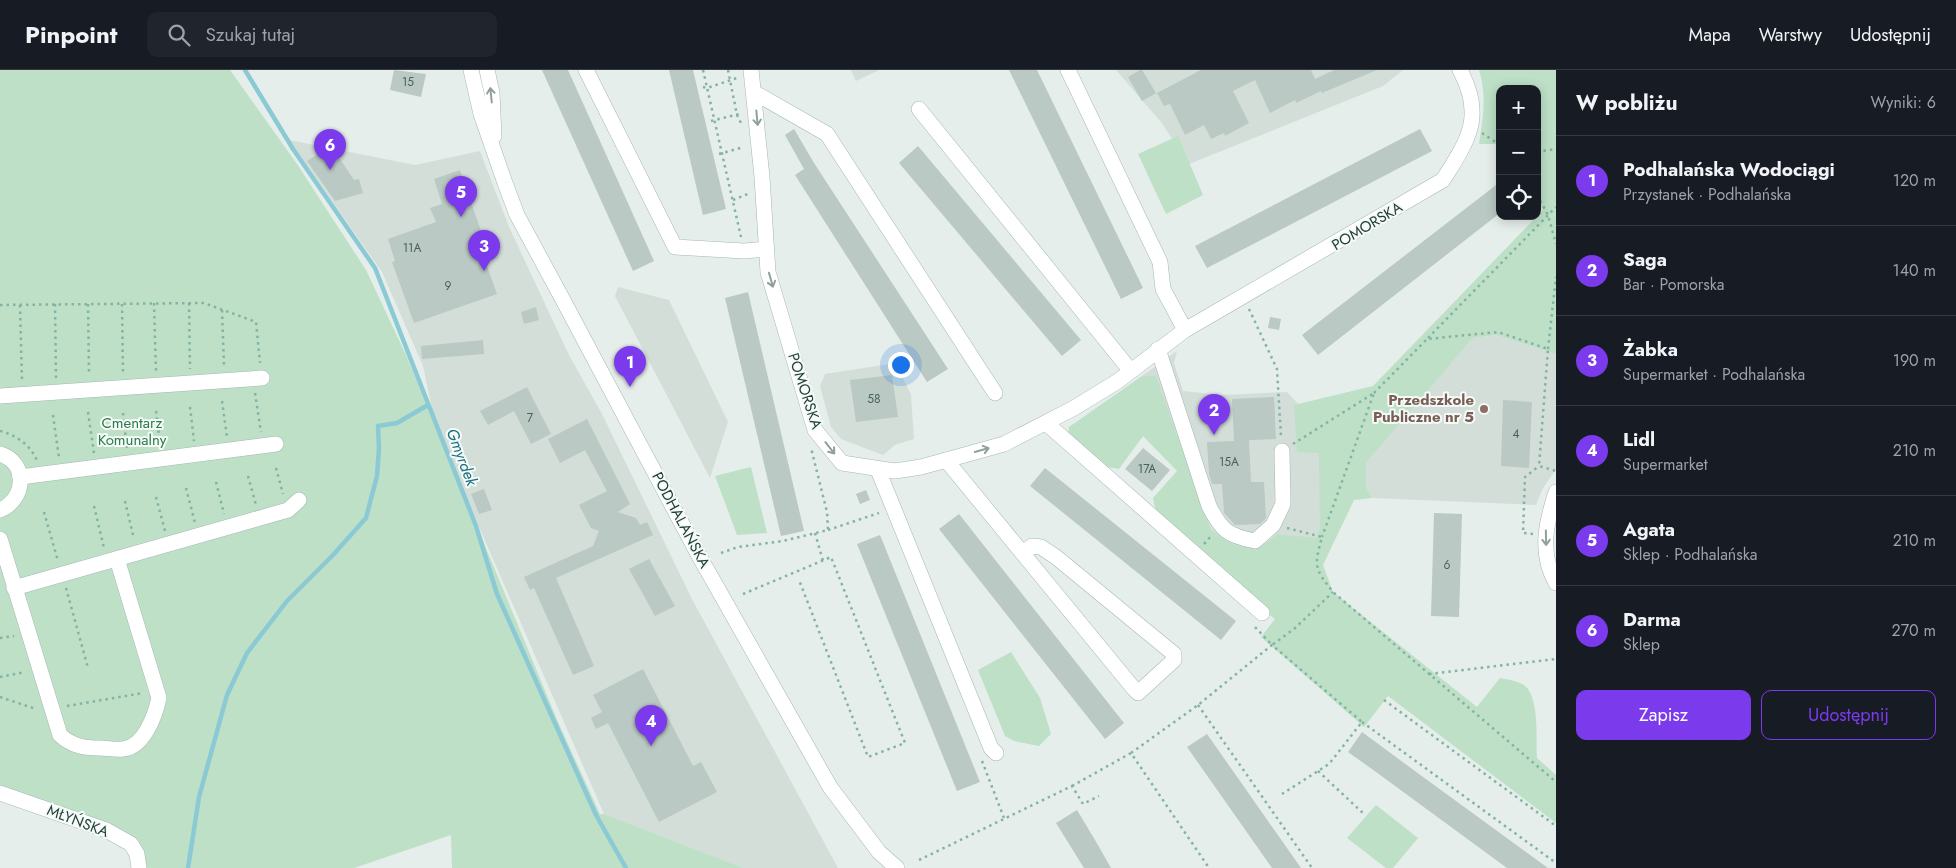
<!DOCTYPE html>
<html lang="pl">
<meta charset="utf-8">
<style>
body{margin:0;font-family:Jost,sans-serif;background:#20242c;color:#f1f3f6}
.controls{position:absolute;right:15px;top:15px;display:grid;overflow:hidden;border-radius:10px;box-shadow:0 2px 12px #0003}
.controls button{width:45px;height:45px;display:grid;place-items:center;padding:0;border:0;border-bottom:1px solid #363941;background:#171b24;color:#f1f3f6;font:25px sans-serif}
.you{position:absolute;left:900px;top:294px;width:18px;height:18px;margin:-12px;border:4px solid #fff;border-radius:50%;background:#1a73e8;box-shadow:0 0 0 8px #1a73e833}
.badge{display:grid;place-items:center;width:32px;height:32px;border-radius:50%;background:#7c3aed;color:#fff;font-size:16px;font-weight:700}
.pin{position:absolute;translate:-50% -41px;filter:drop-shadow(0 1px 2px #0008)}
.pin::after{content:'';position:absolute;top:26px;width:18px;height:15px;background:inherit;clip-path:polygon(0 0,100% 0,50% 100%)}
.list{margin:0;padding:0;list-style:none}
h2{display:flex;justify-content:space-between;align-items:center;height:65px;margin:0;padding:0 20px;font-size:21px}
h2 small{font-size:16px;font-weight:400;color:#9ea1a6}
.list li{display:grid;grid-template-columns:32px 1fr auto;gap:15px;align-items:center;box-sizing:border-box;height:90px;padding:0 20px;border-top:1px solid #363941}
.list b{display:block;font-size:19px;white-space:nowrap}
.list p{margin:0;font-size:16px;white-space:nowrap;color:#9ea1a6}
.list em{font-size:16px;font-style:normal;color:#9ea1a6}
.actions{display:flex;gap:10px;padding:15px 20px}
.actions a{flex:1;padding:11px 0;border:1px solid #7c3aed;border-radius:10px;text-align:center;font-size:18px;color:#7c3aed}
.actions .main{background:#7c3aed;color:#fff}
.icon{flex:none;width:28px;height:28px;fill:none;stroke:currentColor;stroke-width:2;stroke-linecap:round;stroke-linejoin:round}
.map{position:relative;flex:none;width:1556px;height:798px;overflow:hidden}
header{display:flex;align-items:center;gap:30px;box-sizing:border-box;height:70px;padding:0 25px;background:#171b24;border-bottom:1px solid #363941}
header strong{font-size:24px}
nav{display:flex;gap:28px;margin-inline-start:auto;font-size:18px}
.search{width:350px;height:45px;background:#20242c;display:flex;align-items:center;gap:12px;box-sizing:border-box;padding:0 18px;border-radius:10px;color:#9ea1a6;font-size:19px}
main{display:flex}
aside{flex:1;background:#171b24}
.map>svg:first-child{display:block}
.built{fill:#d3ded9}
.green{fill:#bde0c7}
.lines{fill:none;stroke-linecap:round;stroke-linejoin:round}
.stream{stroke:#8bc9d5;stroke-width:4.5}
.building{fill:#bac9c3}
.minor-casing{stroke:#a7b7b1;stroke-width:16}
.path{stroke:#84b3a4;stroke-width:2.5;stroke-dasharray:2.5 4;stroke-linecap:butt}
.minor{stroke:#fff;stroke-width:15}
.oneway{stroke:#91a09c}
.education-dot{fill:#8d6e63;stroke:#f5faf8;stroke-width:2}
.labels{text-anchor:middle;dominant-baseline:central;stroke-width:4;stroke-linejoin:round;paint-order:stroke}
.number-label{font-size:12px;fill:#49635c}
.street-label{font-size:15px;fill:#234139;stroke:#f5faf8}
.education-label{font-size:15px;font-weight:bold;fill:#785e54;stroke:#f5faf8;text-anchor:end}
.park-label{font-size:15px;fill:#2b7a4a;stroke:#f5faf8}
.water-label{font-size:16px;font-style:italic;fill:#1a6e80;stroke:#f5faf8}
</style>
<header>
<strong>Pinpoint</strong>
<div class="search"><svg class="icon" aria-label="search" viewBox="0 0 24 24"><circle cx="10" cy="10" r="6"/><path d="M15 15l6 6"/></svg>Szukaj tutaj</div>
<nav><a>Mapa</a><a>Warstwy</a><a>Udostępnij</a></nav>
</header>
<main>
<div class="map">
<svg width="1556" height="798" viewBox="0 0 1556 798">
<rect width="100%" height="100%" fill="#e5eeea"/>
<g class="built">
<path d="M851,0h28l-23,11z"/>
<path d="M1116,0h287l-20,16 -194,78 -28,-42z"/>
<path d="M289,70l126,25 65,-14 29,76 60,128 33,59 90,185 146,269h-96l-138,-54 -155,-356 -14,-35 -12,-57 -41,-94z"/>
<path d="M618,217l51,13 59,122 -18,56 -95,-182z"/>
<path d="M1496,265l60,19v115l-13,19 -7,17 -164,-7 -6,-11v-24l107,-125z"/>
<path d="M1177,281l-3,12 9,28 39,4 65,-3 14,15 22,43 -3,77 -4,12 -39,-5 -19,13 -15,1 -24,-12 -8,-8 -55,-151 -14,-1z"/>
<path d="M896,293l15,32 3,44 -19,6 -12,10 -42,-16 -10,-12 -11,-41 5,-12z"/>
</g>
<g class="green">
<path d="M0,0h230l67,94 69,106 40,85 152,367 42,92h4l139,54h-291l-1,-33 -97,33h-219l-1,-9 -11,-13 -18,-10 -105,-37z"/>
<path d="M1479,0h77v284l-60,-19 -23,3 -107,125v24l6,11 -18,2 -31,65 10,27 144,115 23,-29c9,2 22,3 28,11 11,16 8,51 9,69l19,17v48l-168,-127 -24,31 -103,-90 14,-18 -117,-96 -5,-25 24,-27 -34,-35 -24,33 -24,-4 -28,-24 2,-14 73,-51h14l55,153c11,10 30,22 46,18 7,-1 14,-9 20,-13l39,4 4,-11 -1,-74 -22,-1 -3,-47 79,-19 170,-176 -6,-14v-107h-37v55h-21c4,-26 8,-49 0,-74z"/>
<path d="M1178,66l25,59 -37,19 -28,-60z"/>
<path d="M751,397l16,66 -30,2 -22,-59z"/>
<path d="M1011,582l29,46 11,36 -12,12 -25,-5 -9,-5 -27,-66z"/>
<path d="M1376,735l42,33 -25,30h-7l-39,-30z"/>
</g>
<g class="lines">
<g class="stream">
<path d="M245,0l48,79 82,119 101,258 21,68 99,221 30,53"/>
<path d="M188,798l11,-71 28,-102 20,-42 40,-52 46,-46 33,-37 11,-42 2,-28 -1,-22 19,-3 31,-18"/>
</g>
</g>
<g class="building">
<path d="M394,0l32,4 -5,23 -31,-7z"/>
<path d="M542,0h26l86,191 -21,10z"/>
<path d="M669,0h24l33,139 -23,6z"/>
<path d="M1009,0h28l106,218 -22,11z"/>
<path d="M1140,0h2l14,23 -14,8 -14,-24z"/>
<path d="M1201,0h110l4,9 19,-9h43l-55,23 -1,-2 -25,12 -1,-3 -25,13 -15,-33 -22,11 16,32 -24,13 -1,-3 -13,6 -7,-14 -19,10 -15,-31 -6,2 -7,-13z"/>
<path d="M794,59l20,34 134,206 -21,13 -132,-207 9,-6 -19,-34z"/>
<path d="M1420,59l12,22 -225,117 -12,-22z"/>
<path d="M918,76l163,194 -19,16 -163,-193z"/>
<path d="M318,84l22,5 14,21 5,-1 4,14 -28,8 -28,-40z"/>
<path d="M460,100l21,61 -6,2 22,61 -83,29 -22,-61 3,-1 -7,-22 48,-17 -6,-14 12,-4 -8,-25z"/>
<path d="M1500,112v31l-182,142 -16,-20z"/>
<path d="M748,222l56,239 -23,5 -56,-238z"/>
<path d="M536,237l3,13 -15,4 -3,-12z"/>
<path d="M1270,247l11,2 -2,11 -11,-2z"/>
<path d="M483,270l1,14 -62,5 -1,-13z"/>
<path d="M892,305l6,42 -42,5 -6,-42z"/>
<path d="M527,317l24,47 -20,10 -17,-33 -26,14 -8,-14z"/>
<path d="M1274,327l2,42 -27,1 2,42h13l2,36 -6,6 -25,1 -11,-12 -2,-29h-10l-3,-10 -2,-32 27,-1 -2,-42z"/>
<path d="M1503,330l29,2 -3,66 -28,-2z"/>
<path d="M587,349l43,85 -12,8 18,6 4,7 7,-3 6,13 -97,43 38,88 -21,9 -39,-87 -4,2 -6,-13 69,-31 6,-15 -8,-3 -12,-23 28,-14 -22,-41 -25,13 -12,-24z"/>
<path d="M1143,378l27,22 -18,21 -27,-22z"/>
<path d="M1045,398l191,153 -15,19 -191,-154z"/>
<path d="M484,419l8,21 -13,4 -8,-20z"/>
<path d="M866,420l4,10 -10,4 -4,-10z"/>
<path d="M1434,443l28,1 -3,103 -28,-1z"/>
<path d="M959,444l165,209 -19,16 -166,-210z"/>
<path d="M880,465l100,247 -23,9 -100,-247z"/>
<path d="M649,489l26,47 -20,10 -26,-47z"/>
<path d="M643,599l50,97 8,-4 16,30 -58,30 -51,-99 -12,6 -5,-11 11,-6 -9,-17z"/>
<path d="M1362,662l57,42 129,94h-41l-131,-96 -28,-20z"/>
<path d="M1207,664l40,57 54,77h-29l-85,-121z"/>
<path d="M1077,740l18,30 16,28h-27l-28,-45z"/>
</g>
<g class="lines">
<defs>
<g id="minor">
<path d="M471,0l10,44 24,69 12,32 46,85 135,254 132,233 49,65 18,16"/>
<path d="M487,0l5,23 2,43"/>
<path d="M586,0l89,177 69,4 22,-2"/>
<path d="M751,0l11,107 6,95 47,158 27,33 53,8 26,-4 83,-23 70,-36 44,-27 67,-51 258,-150c25,-40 42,-63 17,-110"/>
<path d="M1068,0l92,192 3,27 22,41"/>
<path d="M755,23l72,41 168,259"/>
<path d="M919,39l211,261"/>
<path d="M1158,279l51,157c12,24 19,30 46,35l18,-16 10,-21 -1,-53"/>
<path d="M0,326l262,-18"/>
<path d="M1046,353l216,190"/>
<path d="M0,384c29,9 25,46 0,56"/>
<path d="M946,390l188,229 4,4 36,-33v-6l-118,-97 -15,-10 -9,-1 -9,7"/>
<path d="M878,400l113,278 5,5"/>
<path d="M20,407l256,-33"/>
<path d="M1556,422c-10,31 -17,61 0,91"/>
<path d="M0,469l60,196c12,11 24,13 39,13 8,0 17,2 24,1 21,-2 32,-33 36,-51l-42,-139"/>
<path d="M14,518l274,-78 11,-10"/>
<path d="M0,723l106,37 25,14 6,10 2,14"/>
</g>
</defs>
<use href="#minor" class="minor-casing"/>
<g class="path">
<path d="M703,0l38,167"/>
<path d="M728,0l9,45 5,10"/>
<path d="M703,17l4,1 30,-10"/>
<path d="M711,51l28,-7"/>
<path d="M1482,63l18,12"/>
<path d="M1537,82l19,-3"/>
<path d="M719,84l25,-7"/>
<path d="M1537,125l11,20 8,29"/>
<path d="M733,130l17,-7"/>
<path d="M154,233l2,69"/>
<path d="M189,233l1,66"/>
<path d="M55,234l1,74"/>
<path d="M88,234l1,71"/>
<path d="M122,234l1,71"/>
<path d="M0,235l204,-2 52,19 4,41"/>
<path d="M20,235l2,76"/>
<path d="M1249,239l28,60 4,68"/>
<path d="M222,240l2,56"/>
<path d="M1428,268l128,-131"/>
<path d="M1548,279l8,-72"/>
<path d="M255,323l6,39"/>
<path d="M1374,323l53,-54 71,-7 50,17 -9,117 17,5"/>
<path d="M222,331l5,36"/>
<path d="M190,337l4,34"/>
<path d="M156,341l4,33"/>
<path d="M88,342l6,41"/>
<path d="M123,343l4,36"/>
<path d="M53,345l6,43"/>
<path d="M0,361c16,4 31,14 37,30"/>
<path d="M1293,374l81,-51 -52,144"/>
<path d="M276,398l7,26"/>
<path d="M248,406l8,29"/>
<path d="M216,412l8,32"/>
<path d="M186,418l9,35"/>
<path d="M156,427l9,34"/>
<path d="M125,431l9,38"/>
<path d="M94,436l10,42"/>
<path d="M44,442l14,49"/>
<path d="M1287,458l35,9c-8,29 -8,31 11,55l223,190"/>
<path d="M828,460l51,-17"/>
<path d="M815,463l8,28"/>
<path d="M1533,464l-10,-1 2,-56 14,-11"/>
<path d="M1204,474l8,-9"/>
<path d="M721,483l17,-6 45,-6 45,-11 -1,-18 -16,-64"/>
<path d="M66,518l22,80"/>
<path d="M743,524l88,-37 74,186 -37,14 -69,-177"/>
<path d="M1255,557l17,18 22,-16 39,-37"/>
<path d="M0,568l14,-2"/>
<path d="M1429,604l127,-15"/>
<path d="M0,607l25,-5"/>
<path d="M0,627l36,12"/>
<path d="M1384,630l172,126"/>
<path d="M1198,635l114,163"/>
<path d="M67,636l76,-13"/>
<path d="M1362,652l194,141"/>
<path d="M1131,683l67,-48 74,-60 90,77 -33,42 -47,30"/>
<path d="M982,691l22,57"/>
<path d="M1318,701l47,44"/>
<path d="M1072,716l59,-33 78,115"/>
<path d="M919,790l153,-74 11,18 16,-8"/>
</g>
<use href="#minor" class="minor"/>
</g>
<defs><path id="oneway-shaft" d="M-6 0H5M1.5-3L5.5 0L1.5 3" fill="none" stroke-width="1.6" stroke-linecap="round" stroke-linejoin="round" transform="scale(1.25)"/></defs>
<g class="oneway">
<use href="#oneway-shaft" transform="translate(491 25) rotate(-96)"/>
<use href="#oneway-shaft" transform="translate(757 48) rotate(85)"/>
<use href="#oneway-shaft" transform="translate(771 210) rotate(74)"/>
<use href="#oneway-shaft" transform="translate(830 378) rotate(52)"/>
<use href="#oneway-shaft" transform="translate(982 380) rotate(-16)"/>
<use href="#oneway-shaft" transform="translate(1546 468) rotate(89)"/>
</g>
<circle class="education-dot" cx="1484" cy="339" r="5"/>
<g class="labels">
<g class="number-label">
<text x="408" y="12">15</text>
<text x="412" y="178">11A</text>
<text x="448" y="216">9</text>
<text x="874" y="329">58</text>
<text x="530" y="348">7</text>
<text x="1516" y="364">4</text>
<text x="1229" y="392">15A</text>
<text x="1147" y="399">17A</text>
<text x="1447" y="495">6</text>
</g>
<g class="street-label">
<text transform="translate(1367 156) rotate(-31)">POMORSKA</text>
<text transform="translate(805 321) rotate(72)">POMORSKA</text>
<text transform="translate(681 450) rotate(62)">PODHALAŃSKA</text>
<text transform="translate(78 751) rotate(21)">MŁYŃSKA</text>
</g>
<g class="education-label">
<text x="1474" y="330">Przedszkole<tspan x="1474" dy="17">Publiczne nr 5</tspan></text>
</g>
<g class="park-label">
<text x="132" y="353">Cmentarz<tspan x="132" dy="17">Komunalny</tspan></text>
</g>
<g class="water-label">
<text transform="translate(462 387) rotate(69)">Gmyrdek</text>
</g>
</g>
</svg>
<div class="controls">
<button>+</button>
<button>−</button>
<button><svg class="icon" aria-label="locate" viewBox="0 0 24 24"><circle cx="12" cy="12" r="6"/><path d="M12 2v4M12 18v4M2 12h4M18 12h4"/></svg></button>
</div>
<div class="you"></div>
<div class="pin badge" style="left:630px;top:317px">1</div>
<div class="pin badge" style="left:1214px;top:365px">2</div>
<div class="pin badge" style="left:484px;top:201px">3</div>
<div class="pin badge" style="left:651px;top:676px">4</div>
<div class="pin badge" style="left:461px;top:147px">5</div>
<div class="pin badge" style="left:330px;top:100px">6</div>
</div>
<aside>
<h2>W pobliżu<small>Wyniki: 6</small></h2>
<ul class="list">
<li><span class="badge">1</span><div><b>Podhalańska Wodociągi</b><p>Przystanek · Podhalańska</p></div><em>120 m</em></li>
<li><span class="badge">2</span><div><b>Saga</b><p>Bar · Pomorska</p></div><em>140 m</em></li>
<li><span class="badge">3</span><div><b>Żabka</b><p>Supermarket · Podhalańska</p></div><em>190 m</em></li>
<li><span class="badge">4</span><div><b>Lidl</b><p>Supermarket</p></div><em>210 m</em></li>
<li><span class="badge">5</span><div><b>Agata</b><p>Sklep · Podhalańska</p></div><em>210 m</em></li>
<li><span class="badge">6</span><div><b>Darma</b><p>Sklep</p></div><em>270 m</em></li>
</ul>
<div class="actions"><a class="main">Zapisz</a><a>Udostępnij</a></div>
</aside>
</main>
